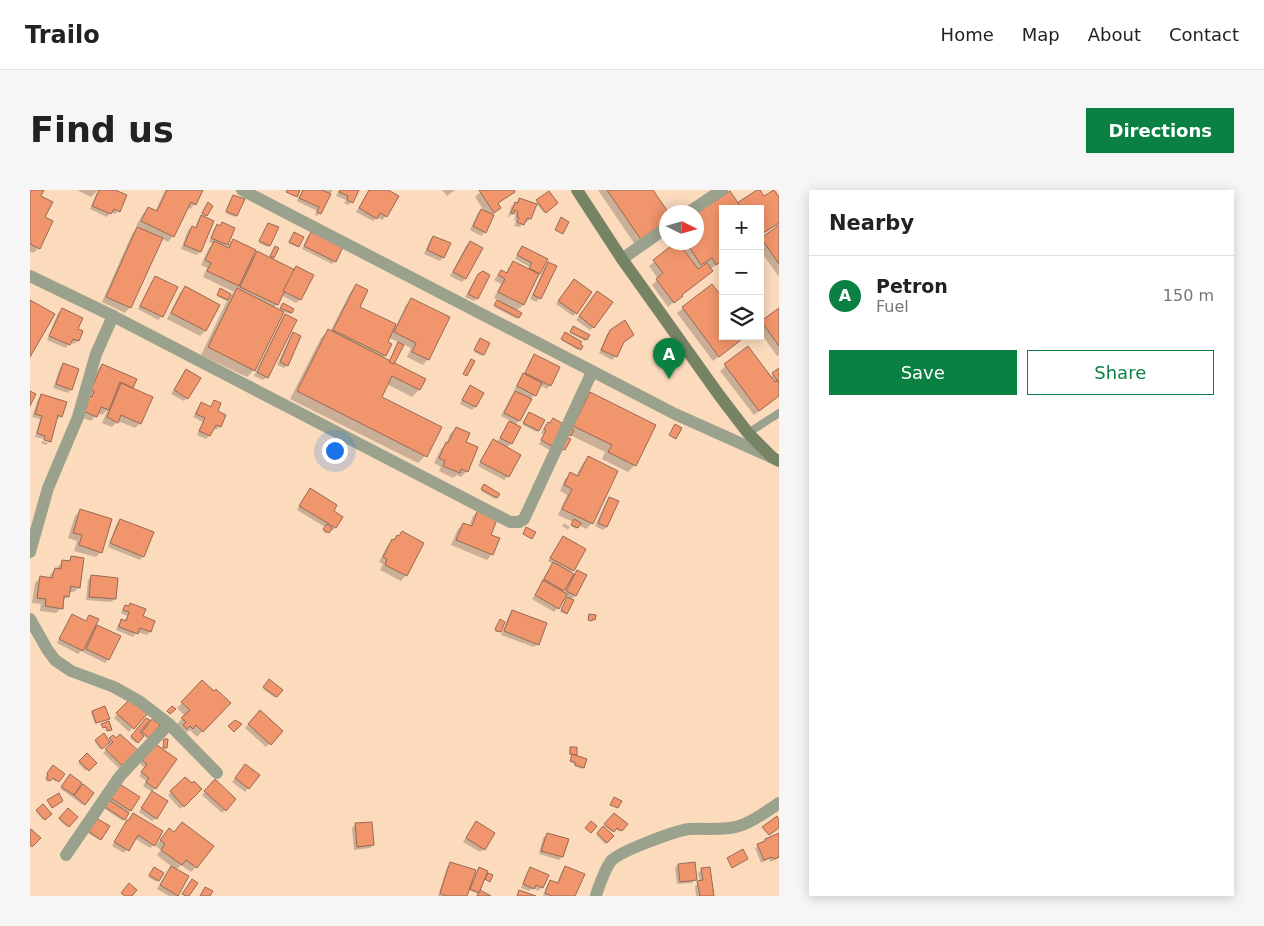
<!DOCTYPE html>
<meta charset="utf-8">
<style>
body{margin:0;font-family:"DejaVu Sans",sans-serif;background:#f6f6f6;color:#222}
.controls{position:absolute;right:15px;top:15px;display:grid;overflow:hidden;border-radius:0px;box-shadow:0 2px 12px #0003}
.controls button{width:45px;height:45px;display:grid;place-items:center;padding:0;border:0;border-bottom:1px solid #e0e0e0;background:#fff;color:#222;font:25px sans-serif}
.compass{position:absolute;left:629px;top:15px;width:45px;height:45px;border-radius:50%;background:#fff;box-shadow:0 2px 12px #0003;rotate:95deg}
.you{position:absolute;left:304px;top:260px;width:18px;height:18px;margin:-12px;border:4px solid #fff;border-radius:50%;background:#1a73e8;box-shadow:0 0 0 8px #1a73e833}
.badge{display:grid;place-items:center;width:32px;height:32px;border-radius:50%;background:#0b8043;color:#fff;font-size:16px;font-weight:700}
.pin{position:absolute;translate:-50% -41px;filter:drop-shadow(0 1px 2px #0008)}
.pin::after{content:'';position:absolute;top:26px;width:18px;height:15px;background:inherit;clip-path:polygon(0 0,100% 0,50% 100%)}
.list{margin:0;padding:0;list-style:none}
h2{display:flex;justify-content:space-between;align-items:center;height:65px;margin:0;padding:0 20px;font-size:21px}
h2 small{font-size:16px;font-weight:400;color:#767676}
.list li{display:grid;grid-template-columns:32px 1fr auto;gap:15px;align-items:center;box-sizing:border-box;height:80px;padding:0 20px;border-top:1px solid #e0e0e0}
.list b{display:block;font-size:19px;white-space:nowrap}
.list p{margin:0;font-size:16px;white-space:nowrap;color:#767676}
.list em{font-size:16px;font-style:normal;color:#767676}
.actions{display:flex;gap:10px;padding:15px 20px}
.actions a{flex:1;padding:11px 0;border:1px solid #0b8043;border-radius:0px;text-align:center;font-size:18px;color:#0b8043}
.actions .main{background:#0b8043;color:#fff}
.icon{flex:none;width:28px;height:28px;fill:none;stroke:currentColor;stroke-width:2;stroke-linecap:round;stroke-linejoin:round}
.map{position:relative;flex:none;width:749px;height:706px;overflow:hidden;border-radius:0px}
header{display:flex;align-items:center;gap:30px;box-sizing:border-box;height:70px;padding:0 25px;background:#fff;border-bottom:1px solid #e0e0e0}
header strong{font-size:24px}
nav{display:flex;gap:28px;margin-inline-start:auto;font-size:18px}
.intro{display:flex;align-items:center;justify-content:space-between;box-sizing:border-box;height:120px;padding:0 30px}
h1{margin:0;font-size:35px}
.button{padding:12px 22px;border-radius:0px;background:#0b8043;color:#fff;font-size:18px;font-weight:700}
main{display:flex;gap:30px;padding:0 30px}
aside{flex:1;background:#fff;border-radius:0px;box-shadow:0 2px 12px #0003}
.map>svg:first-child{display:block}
.shadow{fill:#0003;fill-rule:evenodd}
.building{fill:#f0956c;stroke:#976954}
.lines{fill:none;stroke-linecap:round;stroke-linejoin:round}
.service{stroke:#9aa28d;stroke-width:8}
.minor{stroke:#9aa28d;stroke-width:12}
.tertiary{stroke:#9aa28d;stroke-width:12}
.secondary{stroke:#778365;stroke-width:12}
</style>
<header>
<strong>Trailo</strong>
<nav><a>Home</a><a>Map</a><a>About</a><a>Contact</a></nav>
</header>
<div class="intro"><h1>Find us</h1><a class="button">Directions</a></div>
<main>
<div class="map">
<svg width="749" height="706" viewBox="0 0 749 706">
<rect width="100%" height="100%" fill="#fcdbbd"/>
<g class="shadow">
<path d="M0,0h13l-3,7 4,21 -5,30 -6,5 -3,-1z"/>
<path d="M47,0h21l-7,7z"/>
<path d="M68,0h16l4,21 -3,3 -4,-2 -4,5 -17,-8z"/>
<path d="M135,0h37l-7,14 -5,5 -3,-1 -14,28 -5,6 -7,-4 -31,69 -5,6 -23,-11 30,-68 6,-7 -2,-1 7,-12 5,-6 7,4z"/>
<path d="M272,0h31l-4,5 -9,18 -3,3 -2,-1 2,-4 -20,-10z"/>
<path d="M309,0h18l-5,12 -4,3 -4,-2 2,-3 -10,-4z"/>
<path d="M339,0h16l12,7 -11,19 -4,4 -5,-3 -4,4 -17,-9z"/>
<path d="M412,0h13l-8,6z"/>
<path d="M448,0h34l2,2 -6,5 -11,7 3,4 -8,7 -7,17 -4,4 -11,-6 8,-17 5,-4 -8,-12 5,-5z"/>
<path d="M568,0h54l15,22 -1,13 -30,21z"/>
<path d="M518,3l8,10 -12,10 -8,-10z"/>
<path d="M202,7l11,3 -8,17 -10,-4z"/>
<path d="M733,8l16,2v24l-19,12v-27h-37v52l-13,8 -42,38 -16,-22 6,-6 -9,-13 27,-22 -1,-2h21v-28zM674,74l1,2 -7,5 -1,-2z"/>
<path d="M490,9l10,20 -3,3 -3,-1 -4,6 -6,-1 2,-5 -2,-1 2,-5 -4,-1 -3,3h-1l3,-10z"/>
<path d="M177,15l-1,10 -2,3 8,3 -12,31 -3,3 -16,-6 7,-19 4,-3 3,1 3,-8 5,-5 -2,-1z"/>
<path d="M192,33l12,5 -9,20 8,-8 17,21 7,-8 12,6 5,-11h4l-7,12 22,10 3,-3 16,9 -12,24 -4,3 -15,-8 -4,9 -3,4 5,3 3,-5 10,4 -2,4 -7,-3 -29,59 -7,7 -46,-22 26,-54 -10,-5 2,-5 1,-1 11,5 3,-3 -31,-15 4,-9 -6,-3 8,-17 4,-4 -4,-2 5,-13z"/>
<path d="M237,35l2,20 -1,2 -9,-4z"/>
<path d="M749,37v50l-19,-27v-10z"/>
<path d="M282,43l23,28 -3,3 -30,-15 6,-13z"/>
<path d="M264,44l4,12 -1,1 -9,-4z"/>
<path d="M403,47l10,20 -3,4 -16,-7 6,-14z"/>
<path d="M440,52l11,7 -16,30 -3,3 -12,-6 16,-30z"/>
<path d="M492,57l17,26 -16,32 -7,6 2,6 -1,2 -23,-12 4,-7 -4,-2 7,-14 -7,-4 7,-9 5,3 2,-6 6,-5 14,7 2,-3 -15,-8 4,-8z"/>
<path d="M519,73l-9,35 -4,4 -6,-3 15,-32z"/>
<path d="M449,85l-2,23 -3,3 -9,-4 10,-18z"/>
<path d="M125,88l21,10 -14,28 -4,4 -20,-11 14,-28z"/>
<path d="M541,94l5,29 -3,3 -17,-12z"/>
<path d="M326,95l2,22 38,19 10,-21 5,-5 17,59 -5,6 -16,-8 4,-9 -8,-4 -10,20 31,16 -5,10 -7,7 -25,-13 -7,13 45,59 -7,7 -128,-64 31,-61 7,-7 2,1 21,-41zM358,147l12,6 -3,2 -8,17 -7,-3 3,-3 6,-11 -5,-2z"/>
<path d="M681,96l12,50 19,2 -29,23 -36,-48z"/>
<path d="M155,98l33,17 -13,26 -5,5 -33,-17 13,-26z"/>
<path d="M567,102l-3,35 -4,3 -14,-10z"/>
<path d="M32,120l15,20 1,11 -4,3 -4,-2 -4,6 -19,-8 11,-27z"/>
<path d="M749,120v45l-2,1 -17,-24v-9z"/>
<path d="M256,126l-19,61 -4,3 -9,-4 28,-57z"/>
<path d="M542,139l14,10 -1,2 -15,-8z"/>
<path d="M581,141l11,12 -6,13 -4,4 -13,-7 8,-19z"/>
<path d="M263,144l-6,31 -3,3 -7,-3 13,-28z"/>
<path d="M534,145l15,10 1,4 -2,1 -17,-10z"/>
<path d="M449,151l10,3 -7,12 -8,-4z"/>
<path d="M717,158l23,29 9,-7v26l-25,19 -34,-44z"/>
<path d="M505,166l15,29 -3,4 -7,-4 -5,10 -4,3 -12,23 -4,4 4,2 -8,17 -5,4 13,7 -11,21 -4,4 -26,-14 12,-22 3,-3 4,2 9,-17 5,-5 -10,-5 11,-21 4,-4 -2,-1 6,-12 4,-3 7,-16z"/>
<path d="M33,174l8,25 -3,4 -15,-5 7,-20z"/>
<path d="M72,175l33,14 -4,10 9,34 -5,5 -17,-7 -6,6 -10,-4 6,-14 -6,6 -4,-2 -2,3 -5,5 -13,-5 19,-45z"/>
<path d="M156,181l1,27 -3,3 -13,-7 12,-20z"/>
<path d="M440,197l12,6 -7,14 -3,3 -12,-6 7,-14z"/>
<path d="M560,204l45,71 -7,7 -26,-13 3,-7 -35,-17 -3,3 2,2 -5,9 -4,4h-5l-16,-9 5,-10 -3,-1 3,-6 9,-8 17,10 13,-28z"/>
<path d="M11,206l20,20 -3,3h-2l-7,23v-2l-14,-3 5,-18 -8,-2 6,-18z"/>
<path d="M184,211l6,25 -4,4 -3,-2 -4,8 -3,3 -9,-4 6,-13 -10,-5 5,-10 3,-3 8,4z"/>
<path d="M498,224l10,17 -1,1 -14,-7z"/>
<path d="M426,238l9,15 12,5 -11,24 -5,5 -4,-2 -4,3 -14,-7 2,-4 -7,-4 7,-14 5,-5 4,-10z"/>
<path d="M12,251l6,2 -2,2 -5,-2z"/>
<path d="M558,268l29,14 -25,51 -6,6 -7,-4 -3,4 -5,-3 2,-4 -15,-7 9,-20 -7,-4 5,-12 6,-5 5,2 7,-13z"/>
<path d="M453,297l13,11 -1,1 -14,-8z"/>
<path d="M280,300l22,22 9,5 -6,11 -3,3 -3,-1 -3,4 -3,-3 2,-4 -28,-17 10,-17z"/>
<path d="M579,309l-3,28 -3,3 -8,-4 11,-24z"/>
<path d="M449,320l10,25 3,19 -5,6 -36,-15 7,-16 5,-5 6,3 4,-11z"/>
<path d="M50,321l21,41 -5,5 -22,-6 3,-10 -9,-3 7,-22z"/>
<path d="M90,330l23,36 -3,4 -32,-13 9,-24z"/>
<path d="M534,333l6,4 -3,3v-1l-5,-3z"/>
<path d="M372,343l4,42 -5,6 -21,-11 3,-6 -4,-2 8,-16z"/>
<path d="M533,348l10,32 -3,3 4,2 3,-3 8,4 -10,20 -5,4 -5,14 -5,-2 9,-14 -4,-2 -7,12 -4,4 -22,-13 10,-16 -1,-1 9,-15 3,-3 -5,-3 12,-20zM537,396l-3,8 -3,-2z"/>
<path d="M41,368l8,29 -5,5h-5l-1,4 -6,6 -1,6 -5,5 -16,-2 1,-7 -9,-1 3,-20 6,-6 8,2 1,-4 5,-6 2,1v-3l6,-5h4z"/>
<path d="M61,387l24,22 -4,3 -25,-2 2,-20z"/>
<path d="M100,414l12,13 12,5 -4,10 -3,3 -10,-3 -4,5 -17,-7 2,-6 4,-3 2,1 3,-6 -6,-3 1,-3 3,-4 2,1z"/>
<path d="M482,421l26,33 -4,3 -33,-12 8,-20z"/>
<path d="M42,426l13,6 5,-6 4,9 25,11 -11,23 -3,4 -22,-11 2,-5 -7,7 -21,-11 12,-24z"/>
<path d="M239,491l12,9 -6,8 -12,-9z"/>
<path d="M172,492l27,21 -32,34 -7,-7 -4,3 -9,-9 8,-8 -8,-8z"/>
<path d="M99,512l17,11 -17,19 -15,-14z"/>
<path d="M230,521l22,20 -16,16 -21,-19z"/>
<path d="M62,522l15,8 -12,4 -4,-11z"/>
<path d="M117,529l1,2 -2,7 12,-3 -11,13 -4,-3 -7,8 -6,-5z"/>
<path d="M73,545l5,6 5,-4 25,15 -17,18 -18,-17 7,-7 -3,-3 -7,6 -5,-7z"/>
<path d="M125,555l20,15 -23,32 -9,-6 3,-5 -7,-5 6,-8 -5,-4z"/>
<path d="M541,558l5,6 -2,2 9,11 -1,2 -8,-3 1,-2 -5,-2 2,-7h-3l1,-6z"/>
<path d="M57,565l8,8 -9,8 -8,-8z"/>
<path d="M23,577l10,7 -7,8 -5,-4 -3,4 -3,-2 3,-3 -2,-2z"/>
<path d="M212,579l16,7 -13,16 -13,-10z"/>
<path d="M39,587l6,16 8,-8 10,8 -10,12 -22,-16z"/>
<path d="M155,589l6,6 9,4 -20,20 -12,-14z"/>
<path d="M185,591l20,18 -13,14 -20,-18z"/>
<path d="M84,598l24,10 -15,23 -18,-12z"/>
<path d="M122,602l4,26 -4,3 -13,-9z"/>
<path d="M13,616l7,8 -7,6 -7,-8z"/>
<path d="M38,620l8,7 -9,10 -8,-7z"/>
<path d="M584,624l12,10 -7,8 -4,-4 -3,4 -8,-6z"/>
<path d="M103,625l21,30 -4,3 -16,-10 -10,15 -12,-7 12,-21z"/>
<path d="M65,631l5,18 -1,1 -11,-7z"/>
<path d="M446,633l8,26 -4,3 -17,-10 10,-16z"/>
<path d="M325,635l18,20 -3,3 -16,2 -2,-22z"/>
<path d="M573,638l9,9 -7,7 -9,-9z"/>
<path d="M517,644l15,23 -3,3 -20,-6 4,-16z"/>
<path d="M749,644v24l-9,4 -1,-3 -8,4 -6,-15 10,-8z"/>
<path d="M134,645l32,32 -5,5 -10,-7 -5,5 1,25 -1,1h-7l-12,-7 11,-18 4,-4 -15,-12 4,-5 -5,-4z"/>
<path d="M421,673l22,19 5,9 10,5h-10l1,-2 -11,-4 -2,6h-28l9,-29z"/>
<path d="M648,675l17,14 -3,4 -15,1 -2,-16z"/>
<path d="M535,677l9,29h-31l4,-11 4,-3 6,2 5,-13z"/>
<path d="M500,678l17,8 -5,11 -4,4 -5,-3 -4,3 -8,-3 6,-16z"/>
<path d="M672,679l11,27h-17l-1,-10 5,-4 -2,-9z"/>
<path d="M123,680l9,3 -5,9 -9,-5z"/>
</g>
<g class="building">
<path d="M0,0h14l-3,6 12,6 -8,15 8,4 -13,28 -10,-5z"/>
<path d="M69,0h16l12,5 -7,17 -6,-3 -3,5 -19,-8z"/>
<path d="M137,0h36l-7,15 -5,-3 -17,35 -33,-16 7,-14 9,4z"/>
<path d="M257,0h13l-3,7 -11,-5z"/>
<path d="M273,0h19l9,4 -10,20 -4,-2 2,-5 -20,-9z"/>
<path d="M310,0h19l-6,13 -6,-3 1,-4 -9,-4z"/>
<path d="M339,0h19l11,6 -12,21 -7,-4 -3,6 -18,-11z"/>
<path d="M449,0h35l1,2 -17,11 3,5 -7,5z"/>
<path d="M577,0h46l15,22h-2v13l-24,16z"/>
<path d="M727,0h3l4,6 10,-6 5,7v26l-19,12v-26h-19l-4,-6z"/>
<path d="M519,1l9,12 -12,10 -10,-13z"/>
<path d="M700,1l12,18h-19v51l-7,5 -4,-7 -11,7 -15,-23h10v-29z"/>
<path d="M203,5l12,4 -8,17 -11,-5z"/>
<path d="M489,8l18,6 -6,15 -4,-1 -3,7 -7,-3 2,-4 -2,-1 1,-5 -3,-2 -2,4 -2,-1 4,-11 3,1z"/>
<path d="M178,12l5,4 -6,10 -5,-3z"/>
<path d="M451,19l13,6 -8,18 -13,-7z"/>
<path d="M171,25l13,6 -13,31 -17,-7 8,-19 4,2z"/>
<path d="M531,27l8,5 -6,12 -8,-4z"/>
<path d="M192,32l13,6 -7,17 -17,-7 6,-14 3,2z"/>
<path d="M238,33l11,4 -9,19 -11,-5z"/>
<path d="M749,35v39l-18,-26z"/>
<path d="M107,37l26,11 -32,70 -25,-11z"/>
<path d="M264,42l10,5 -5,10 -10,-5z"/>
<path d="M281,42l32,15 -7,15 -32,-16z"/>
<path d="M403,46l18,7 -7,15 -17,-8z"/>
<path d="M203,49l23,11 -17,36 -32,-15 4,-8 -6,-3 9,-19 15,7z"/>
<path d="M440,51l13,7 -17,31 -13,-7z"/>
<path d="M646,52h2l20,27 9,-6 6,8 -31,24 1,1 -9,7 -18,-24 7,-6 -10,-13z"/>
<path d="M245,56l4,2 -5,10 -4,-2z"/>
<path d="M492,56l26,13 -8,15 -11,-6 3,-5 -15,-8z"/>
<path d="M227,61l38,19 -17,35 -38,-18z"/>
<path d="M483,71l26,13 -15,31 -26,-13 7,-13 -7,-4 3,-5 6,3z"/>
<path d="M518,72l9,4 -16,33 -8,-4z"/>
<path d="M266,76l18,9 -13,25 -18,-9z"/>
<path d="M453,81l7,4 -12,24 -10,-5 10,-20z"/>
<path d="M125,86l23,11 -15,30 -23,-11z"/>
<path d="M544,89l18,13 -15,22 -19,-13z"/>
<path d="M326,94l12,6 -8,17 36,17 -8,18 4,2 -6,12 -53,-26z"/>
<path d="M682,94l11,14v38h23l-27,21 -37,-50z"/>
<path d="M155,96l35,19 -14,26 -35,-18z"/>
<path d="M190,98l11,6 -3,6 -11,-5z"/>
<path d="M207,98l47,24 -29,59 -47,-24z"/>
<path d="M567,101l16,11 -19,26 -15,-12z"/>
<path d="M381,108l39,19 -21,43 -17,-8 4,-9 -22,-11z"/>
<path d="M0,110l25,14 -25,43z"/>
<path d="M467,110l25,13 -3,5 -25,-13z"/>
<path d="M253,113l11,6 -2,4 -12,-5z"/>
<path d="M32,118l21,10 -5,11 5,2 -4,10 -6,-2 -3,6 -21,-9z"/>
<path d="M749,118v38l-18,-25z"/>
<path d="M255,124l12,6 -29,58 -11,-6z"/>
<path d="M595,130l9,15 -10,7 -7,15 -16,-7 9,-20z"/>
<path d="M543,136l17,9 -3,5 -17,-8z"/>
<path d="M298,139l98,50 -6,11 -28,-14 -10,21 60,30 -15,30 -130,-66z"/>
<path d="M263,142l8,4 -13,30 -8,-4z"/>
<path d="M535,142l17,10 -2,2 3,2 -2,4 -20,-11z"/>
<path d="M450,148l10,5 -6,12 -10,-5z"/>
<path d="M368,152l6,3 -10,19 -5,-2z"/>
<path d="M718,156l27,36 2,-2 2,3v13l-20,15 -35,-47z"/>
<path d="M504,164l26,13 -9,19 -26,-13z"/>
<path d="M441,169l4,2 -8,15 -4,-2z"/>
<path d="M33,173l16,6 -7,21 -16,-6z"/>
<path d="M72,174l35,15 -4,9 -13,-6 -11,28 -8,-3 -4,10 -14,-6 6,-15 3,1 2,-6 -3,-1z"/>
<path d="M749,178v15l-7,-10z"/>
<path d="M156,179l15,9 -13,21 -14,-9z"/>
<path d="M493,183l19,10 -6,13 -19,-10z"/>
<path d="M91,193l32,14 -12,27 -20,-9 -3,8 -11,-6z"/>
<path d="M440,195l14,8 -8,14 -14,-7z"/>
<path d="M0,201l6,3 -6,12z"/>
<path d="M485,201l17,8 -12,22 -16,-8z"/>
<path d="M560,202l66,33 -20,41 -28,-14 4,-7 -39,-19z"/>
<path d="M11,204l26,8 -5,15 -4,-2 -7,27 -7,-2 1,-4 -8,-3 5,-17 -7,-2z"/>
<path d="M184,210l7,3 -3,8 8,4 -5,12 -5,-2 -6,11 -11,-5 6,-13 -9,-4 5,-12 10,5z"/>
<path d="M499,222l16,8 -6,11 -16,-8z"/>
<path d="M523,228l21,12 -3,6 -3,-2 -2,3 5,2 -6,11 -4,-2 -2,2 -18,-10 5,-10 -2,-1 4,-7 2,1z"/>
<path d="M479,231l12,6 -9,17 -12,-6z"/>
<path d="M645,234l7,4 -6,11 -7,-4z"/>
<path d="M426,237l14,6 -4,9 12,5 -10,25 -7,-3 -1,4 -17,-7 2,-5 -6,-3 7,-16 2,1z"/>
<path d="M463,249l28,16 -12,22 -29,-15z"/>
<path d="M558,266l30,15 -25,53 -31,-15 10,-20 -8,-4 6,-13 8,4z"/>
<path d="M454,294l16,10 -3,4 -16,-9z"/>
<path d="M280,298l27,17 -3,6 9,6 -7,11 -37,-22z"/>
<path d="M579,307l10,4 -12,26 -9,-4z"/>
<path d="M50,319l32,10 -10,34 -23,-8 3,-10 -9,-2z"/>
<path d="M448,319l20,8 -7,18 9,3 -7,17 -37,-15 7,-17 9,3z"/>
<path d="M90,329l34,13 -10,25 -34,-14z"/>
<path d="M544,329l7,4 -3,5 -7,-3z"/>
<path d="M297,334l5,4 -3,5 -6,-4z"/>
<path d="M496,337l10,5 -4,7 -9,-5z"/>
<path d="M372,341l22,12 -17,33 -22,-11 2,-6 -4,-2 9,-18 2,1 3,-5 2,1z"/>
<path d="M533,346l23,13 -12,22 -24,-13z"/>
<path d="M41,366l13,2 -4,30 -9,-2 -2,11 -5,-1 -1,13 -18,-3 1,-7 -9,-1 3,-22 12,2 3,-10 6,1 1,-9 8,1z"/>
<path d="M523,372l21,12 -10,17 -20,-12z"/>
<path d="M547,380l10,5 -11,21 -10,-5z"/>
<path d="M61,385l27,3 -2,21 -27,-2z"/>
<path d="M513,390l24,14 -8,15 -24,-14z"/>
<path d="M537,407l7,3 -7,14 -6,-4z"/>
<path d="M100,413l16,6 -3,7 12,5 -4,11 -11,-4 -2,6 -19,-7 2,-8 5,2 3,-9 -6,-2 2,-5 4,1z"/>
<path d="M482,420l35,13 -8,22 -35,-14z"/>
<path d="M42,424l14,7 3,-6 10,4 -16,32 -24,-12z"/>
<path d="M559,424l7,1 -1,5 -2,-1 -1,2 -4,-1z"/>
<path d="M470,429l5,3 -4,10 -5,-1 -1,-2z"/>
<path d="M67,435l24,11 -12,24 -23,-11z"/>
<path d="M239,489l14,11 -6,7 -14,-10z"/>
<path d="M172,490l12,11 2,-2 15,14 -28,29 -7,-7 -3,4 -3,-3 -3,3 -4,-4 3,-3 -5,-4 9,-8 -9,-8z"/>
<path d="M99,510l19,13 -14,16 -18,-16z"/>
<path d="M75,516l5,13 -14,4 -4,-12z"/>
<path d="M142,516l4,3 -6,5 -3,-3z"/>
<path d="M230,520l23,21 -12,14 -23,-21z"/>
<path d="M116,528l4,2 -10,12 4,4 -6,7 -7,-7z"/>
<path d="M122,529l8,6 -11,13 -7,-6z"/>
<path d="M205,530l7,4 -8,8 -6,-6z"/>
<path d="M79,531l3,9 -5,1 -1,-4 -3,1 -2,-4z"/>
<path d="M74,543l6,9 -8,7 -7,-9z"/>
<path d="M90,544l20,18 -15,16 -20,-19 8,-7 -4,-4 4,-3 3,3z"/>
<path d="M134,549h4l-1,9h-4z"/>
<path d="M124,553l23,16 -21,30 -10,-7 3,-4 -8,-6 6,-8 -5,-4z"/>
<path d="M540,557h7v8l-7,-1z"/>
<path d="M57,563l10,10 -8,8 -10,-10z"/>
<path d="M542,564l15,5 -3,9 -9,-3v-3l-5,-1z"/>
<path d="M215,574l15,11 -11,14 -14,-11z"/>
<path d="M23,575l12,9 -6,8 -6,-4 -3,3 -4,-3 2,-3 -1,-2z"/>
<path d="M40,584l12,9 -8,12 -13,-8z"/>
<path d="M155,587l7,6 2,-2 8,8 -18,18 -14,-16z"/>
<path d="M185,589l21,20 -10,12 -22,-20z"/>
<path d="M88,593l22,14 -9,14 -22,-14z"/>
<path d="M53,594l11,9 -9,12 -11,-10z"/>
<path d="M122,601l16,10 -11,18 -16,-11z"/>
<path d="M29,603l4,8 -11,7 -5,-8z"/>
<path d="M584,607l8,4 -4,7 -8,-3z"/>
<path d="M79,610l20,13 -4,7 -20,-13z"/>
<path d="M13,614l9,10 -7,6 -9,-10z"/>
<path d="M38,618l10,9 -9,10 -10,-9z"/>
<path d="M103,623l30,18 -8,15 -17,-11 -9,16 -15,-9 13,-22h2z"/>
<path d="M584,623l14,11 -6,7 -5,-3 -3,4 -10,-8z"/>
<path d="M747,626l2,4v8l-10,7 -7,-8z"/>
<path d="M66,628l14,8 -9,14 -13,-9z"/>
<path d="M446,631l19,12 -10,17 -19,-12z"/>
<path d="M561,631l6,5 -6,7 -6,-5z"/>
<path d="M152,632l32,24 -17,22 -11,-8 -4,5 -21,-15 4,-6 -5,-4 9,-12 5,4z"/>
<path d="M342,632l2,23 -17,2 -2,-24z"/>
<path d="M573,636l11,10 -7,7 -10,-10z"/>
<path d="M1,639l10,9 -9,9 -2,-2v-15z"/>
<path d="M517,643l22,6 -6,18 -22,-6z"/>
<path d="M749,643v24l-5,2 -2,-2 -8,3 -7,-16 8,-3v-2z"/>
<path d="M713,659l5,10 -16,9 -5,-10z"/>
<path d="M420,672l26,8 -9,26h-22l-5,-3z"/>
<path d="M665,672l2,18 -17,2 -2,-18z"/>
<path d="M141,676l18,10 -11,20 -18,-11z"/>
<path d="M535,676l20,8 -9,20 -1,2h-23l-7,-3 5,-13 8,3z"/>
<path d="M124,677l10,6 -5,8 -10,-6z"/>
<path d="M449,677l9,4 -9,22 -9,-4z"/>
<path d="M500,677l19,8 -6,13 -7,-3 -2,4 -11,-5z"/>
<path d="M680,677l4,29h-14l-3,-15 6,-1 -2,-12z"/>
<path d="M458,683l5,2 -3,7 -5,-3z"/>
<path d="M162,689l6,4 -9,13h-3l-4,-2z"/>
<path d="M99,693l8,7 -5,6h-7l-4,-3z"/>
<path d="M175,697l8,4 -3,5h-10z"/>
<path d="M450,700l11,6h-14z"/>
<path d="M489,700l17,6h-19z"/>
</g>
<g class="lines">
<path class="service" d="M718,243l31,-20"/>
<g class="minor">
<path d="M659,22l33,-22"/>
<path d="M592,69l44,-31"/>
<path d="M0,86l83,40 397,206h9l5,-3 68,-147"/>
<path d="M0,362l18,-64 30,-71 18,-63 17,-38"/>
<path d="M0,429l17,30 8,11 16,11 43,16 25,14 30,23 48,49"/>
<path d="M36,665l54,-79 49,-52"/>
<path d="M566,706c2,-8 10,-29 15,-35 9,-10 64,-30 78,-32 17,-1 34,2 50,-3 14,-4 28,-15 40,-23"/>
</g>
<path class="tertiary" d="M212,0l433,224 96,43"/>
<path class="secondary" d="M547,0l45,69 97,136 29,38 25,25 6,3"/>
</g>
</svg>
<div class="controls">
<button>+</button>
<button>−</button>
<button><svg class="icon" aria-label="layers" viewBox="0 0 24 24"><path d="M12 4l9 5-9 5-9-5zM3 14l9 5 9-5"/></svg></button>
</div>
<svg class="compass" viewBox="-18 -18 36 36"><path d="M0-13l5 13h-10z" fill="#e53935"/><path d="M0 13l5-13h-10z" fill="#767676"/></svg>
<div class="you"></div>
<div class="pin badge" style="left:639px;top:189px">A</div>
</div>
<aside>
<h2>Nearby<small></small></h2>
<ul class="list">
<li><span class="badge">A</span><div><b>Petron</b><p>Fuel</p></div><em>150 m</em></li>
</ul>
<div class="actions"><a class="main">Save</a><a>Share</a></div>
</aside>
</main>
